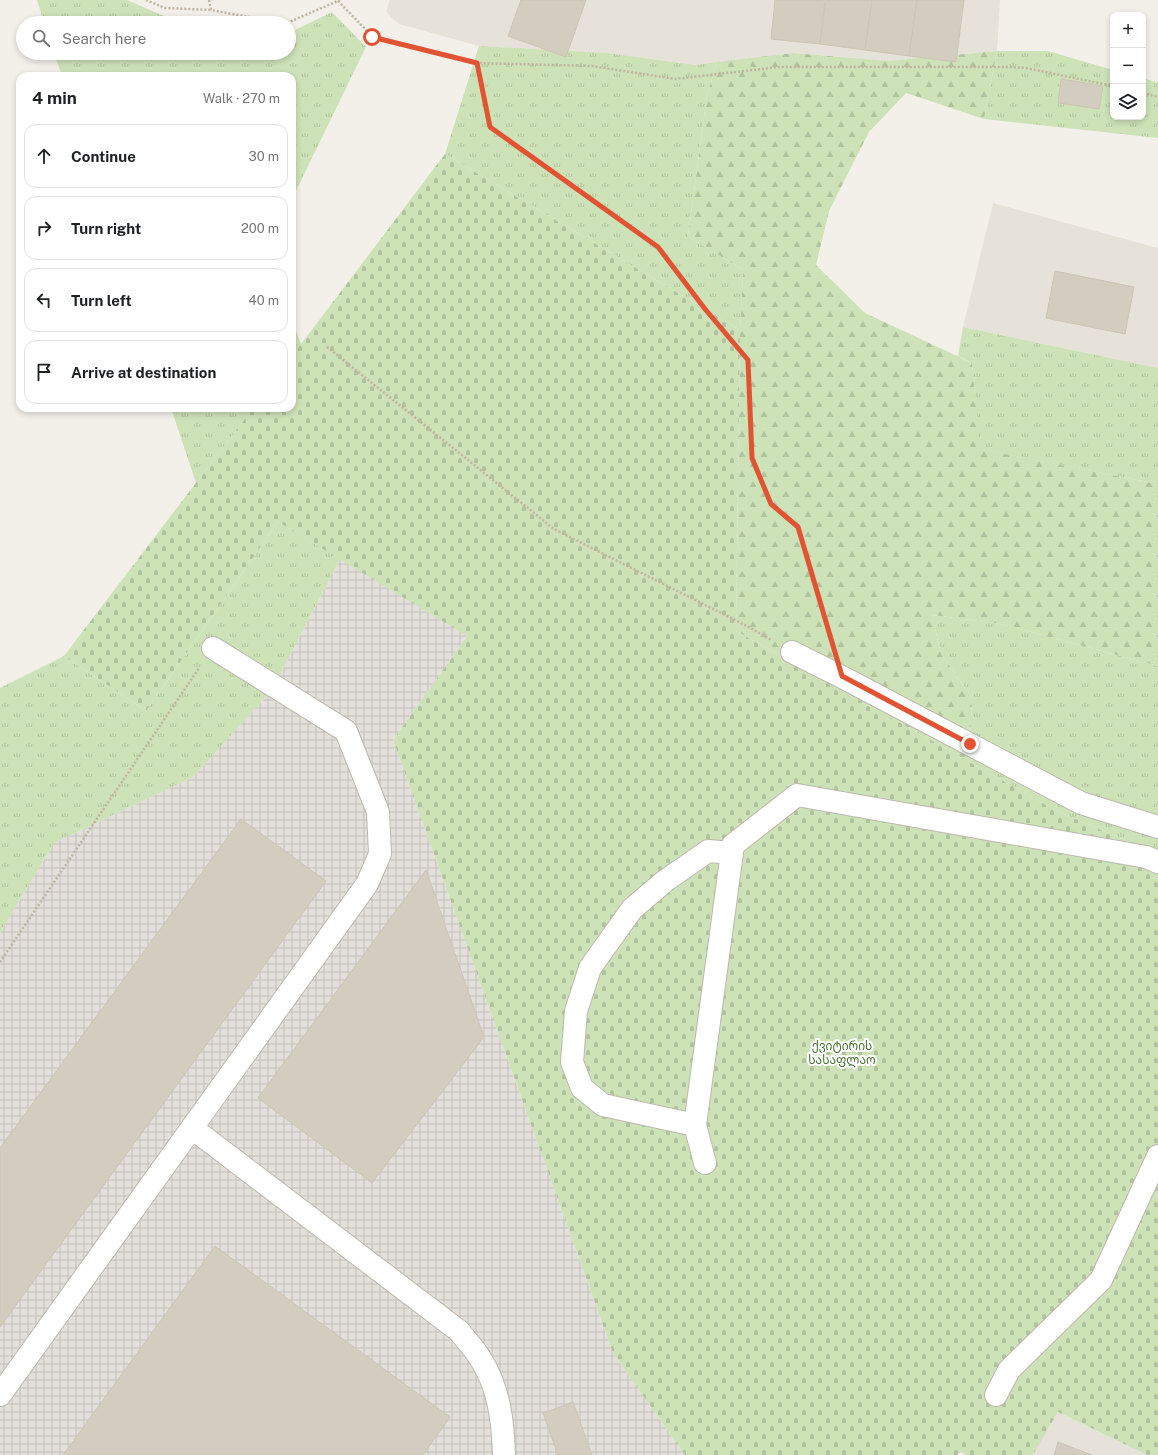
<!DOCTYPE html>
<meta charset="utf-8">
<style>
body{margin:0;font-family:"Public Sans","Noto Sans Georgian",sans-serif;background:#f6f6f6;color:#202124}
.controls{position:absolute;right:12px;top:12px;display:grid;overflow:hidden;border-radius:8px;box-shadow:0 2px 6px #0003}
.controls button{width:36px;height:36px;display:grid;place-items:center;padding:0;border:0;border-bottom:1px solid #e0e0e0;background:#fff;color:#202124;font:20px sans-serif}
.stop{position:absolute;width:12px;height:12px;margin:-9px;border:3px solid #e15333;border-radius:50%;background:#fff}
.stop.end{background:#e15333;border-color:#fff;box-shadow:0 1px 4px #0008}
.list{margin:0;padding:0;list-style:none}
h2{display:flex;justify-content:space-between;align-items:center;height:52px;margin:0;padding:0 16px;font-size:17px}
h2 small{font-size:13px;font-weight:400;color:#757577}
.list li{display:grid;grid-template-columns:26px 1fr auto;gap:12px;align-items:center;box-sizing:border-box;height:64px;margin:0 8px 8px;padding:0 8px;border:1px solid #e0e0e0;border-radius:12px}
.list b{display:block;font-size:15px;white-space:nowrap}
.list em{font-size:13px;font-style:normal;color:#757577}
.icon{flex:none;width:22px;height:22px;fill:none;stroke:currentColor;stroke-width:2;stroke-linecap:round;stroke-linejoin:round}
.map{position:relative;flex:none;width:1158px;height:1455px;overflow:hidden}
.search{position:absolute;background:#fff;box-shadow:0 2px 6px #0003;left:16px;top:16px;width:280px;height:44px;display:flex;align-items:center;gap:10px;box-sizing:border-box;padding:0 14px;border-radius:22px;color:#757577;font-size:15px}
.panel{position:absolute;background:#fff;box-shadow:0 2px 6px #0003;left:16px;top:72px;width:280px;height:340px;border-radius:12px}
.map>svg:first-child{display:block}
.residential{fill:#e6e2d9}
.industrial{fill:url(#industrial-grid)}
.grass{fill:url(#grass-tufts)}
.forest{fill:url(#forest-firs)}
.cemetery{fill:url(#cemetery-stones)}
.building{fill:#d3cdc0;stroke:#cdc4b4}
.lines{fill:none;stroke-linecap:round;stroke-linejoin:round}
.minor-casing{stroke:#bdb8ad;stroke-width:24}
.path{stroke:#beb4a0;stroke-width:2.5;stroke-dasharray:2 2;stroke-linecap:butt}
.minor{stroke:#fff;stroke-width:22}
.route{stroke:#e15333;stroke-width:5}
.labels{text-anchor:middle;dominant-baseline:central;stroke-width:4;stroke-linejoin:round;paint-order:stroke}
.park-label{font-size:12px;fill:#487132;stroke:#fff}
</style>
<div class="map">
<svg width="1158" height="1455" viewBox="0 0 1158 1455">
<defs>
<pattern id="industrial-grid" width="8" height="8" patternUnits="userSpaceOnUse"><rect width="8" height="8" fill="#e3e0db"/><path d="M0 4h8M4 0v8" fill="none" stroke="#c4c1bd"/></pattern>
<pattern id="grass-tufts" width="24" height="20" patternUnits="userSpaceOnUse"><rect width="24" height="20" fill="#cde2b7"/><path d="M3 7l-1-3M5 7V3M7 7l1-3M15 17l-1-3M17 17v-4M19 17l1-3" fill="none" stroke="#b1c39e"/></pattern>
<pattern id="forest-firs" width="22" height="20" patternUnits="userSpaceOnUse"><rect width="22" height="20" fill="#cde2b7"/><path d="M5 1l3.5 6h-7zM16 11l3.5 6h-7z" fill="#b1c39e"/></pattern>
<pattern id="cemetery-stones" width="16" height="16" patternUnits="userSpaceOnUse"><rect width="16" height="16" fill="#cde2b7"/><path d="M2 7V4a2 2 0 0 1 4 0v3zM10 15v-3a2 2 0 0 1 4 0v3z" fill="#b1c39e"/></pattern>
</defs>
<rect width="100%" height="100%" fill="#f3f0ea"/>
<g class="residential">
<path d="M390,0h610l-3,51 -109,10 -94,-8 -98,12 -88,-12 -129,-7 -80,-22 -13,-12z"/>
<path d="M993,203l165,45v120l-195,-41z"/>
<path d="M1058,1412l89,43h-114z"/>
</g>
<path class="industrial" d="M340,559l127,77 -74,104 220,613 72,102h-685v-522l54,-90 139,-66 79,-87z"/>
<g class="grass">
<path d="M37,0h90l53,23h-136z"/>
<path d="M332,12l34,35 -74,152v-123h-230l-8,-23h235v-20z"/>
<path d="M479,46l129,7 88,12 21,-3 -10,33 -19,141 55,34 -3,60 -295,-176z"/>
<path d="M997,51h51l65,19v47h30v-39l15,5v55l-174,-19z"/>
<path d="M292,319l9,26 -9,11z"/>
<path d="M963,327l195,41v116l-179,-35 -7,-86 -14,-7z"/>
<path d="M171,408h82l-57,75z"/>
<path d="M278,522l62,37 -68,131 -79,87 -139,66 -54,90v-245l64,-32 82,55z"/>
<path d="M932,615l69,9 157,42v184l-14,-2 -87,-37 -93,-52 6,-15 2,-46 -31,-44z"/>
</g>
<path class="forest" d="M997,51l-13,68 -78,-26 -37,39 -40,79 -13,54 49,48 107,50 8,86 178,35v182l-157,-42 -69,-9 9,39 31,44 -2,46 -6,15 -228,-128 4,-301 3,-60 -55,-34 19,-141 10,-33 77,-9 94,8z"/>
<path class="cemetery" d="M445,154l295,176 -4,301 321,180 101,43v601h-11l-89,-43 -25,43h-68l-4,-3 -4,3h-272l-72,-102 -220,-613 74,-104 -189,-114 -132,189 -82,-55 189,-248h39v-52z"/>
<g class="building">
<path d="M521,0h65l-20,57 -58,-21z"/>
<path d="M775,0h50l-5,44 -49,-5z"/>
<path d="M826,0h46l-7,50 -45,-6z"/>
<path d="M872,0h45l-8,56 -44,-6z"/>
<path d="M917,0h47l-8,62 -47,-6z"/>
<path d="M1061,79l42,7 -4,23 -41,-6z"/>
<path d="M1055,271l79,16 -9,47 -79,-16z"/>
<path d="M241,819l85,62 -326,446v-179z"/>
<path d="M426,870l58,167 -112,146 -114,-85z"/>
<path d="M215,1246l235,171 -27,38h-360z"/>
<path d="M573,1402l19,53h-34l-15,-42z"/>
<path d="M1058,1442l34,13h-38z"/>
</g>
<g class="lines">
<defs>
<g id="minor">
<path d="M792,652l50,25 239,126 77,24"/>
<path d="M695,1125l-92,-20 -21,-17 -10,-26 4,-51 14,-43 42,-59 33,-28 43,-30 24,2"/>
<path d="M192,1128l267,203c7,9 15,17 21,27 19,29 23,63 24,97"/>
<path d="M705,1163l-10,-38 38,-280 64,-50 349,62 12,5"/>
<path d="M0,1395l367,-511 13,-30 -2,-42 -32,-81 -133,-83"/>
<path d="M996,1395l13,-25 92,-90 57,-124"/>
</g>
</defs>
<use href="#minor" class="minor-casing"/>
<g class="path">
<path d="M146,0l19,8 46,2"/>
<path d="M209,0l2,10 71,13"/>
<path d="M338,1l35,36 104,26 115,3 83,13 104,-12h230l17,1 87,18"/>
<path d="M287,23l53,-23"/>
<path d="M477,63l13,64 168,120 47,62 42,51 5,98 19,46 26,23 35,118"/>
<path d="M1143,93l15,4"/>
<path d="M327,347l227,182 195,98 22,13"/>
<path d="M0,962l199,-294"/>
</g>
<use href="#minor" class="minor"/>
</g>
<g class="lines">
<path class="route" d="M372,37l105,26 13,64 168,120 47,62 43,51 4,98 19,46 27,23 44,149 128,68"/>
</g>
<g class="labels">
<g class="park-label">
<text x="842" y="1046">ქვიტირის<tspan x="842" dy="14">სასაფლაო</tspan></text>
</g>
</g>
</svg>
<div class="controls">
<button>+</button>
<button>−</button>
<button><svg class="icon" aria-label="layers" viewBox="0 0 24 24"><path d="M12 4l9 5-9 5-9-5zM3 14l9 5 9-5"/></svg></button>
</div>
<div class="stop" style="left:372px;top:37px"></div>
<div class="stop end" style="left:970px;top:744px"></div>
<div class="search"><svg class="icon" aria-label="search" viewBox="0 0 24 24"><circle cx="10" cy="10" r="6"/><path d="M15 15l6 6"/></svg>Search here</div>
<section class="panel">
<h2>4 min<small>Walk · 270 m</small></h2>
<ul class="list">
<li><svg class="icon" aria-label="ahead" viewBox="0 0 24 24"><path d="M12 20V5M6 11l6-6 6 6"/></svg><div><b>Continue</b></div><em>30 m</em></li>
<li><svg class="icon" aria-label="right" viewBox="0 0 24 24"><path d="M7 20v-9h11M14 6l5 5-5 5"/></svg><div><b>Turn right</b></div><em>200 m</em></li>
<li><svg class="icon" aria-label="left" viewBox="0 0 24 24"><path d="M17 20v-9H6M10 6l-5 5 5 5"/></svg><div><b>Turn left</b></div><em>40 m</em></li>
<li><svg class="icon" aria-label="arrive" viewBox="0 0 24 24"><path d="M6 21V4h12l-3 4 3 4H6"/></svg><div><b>Arrive at destination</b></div></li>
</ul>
</section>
</div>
